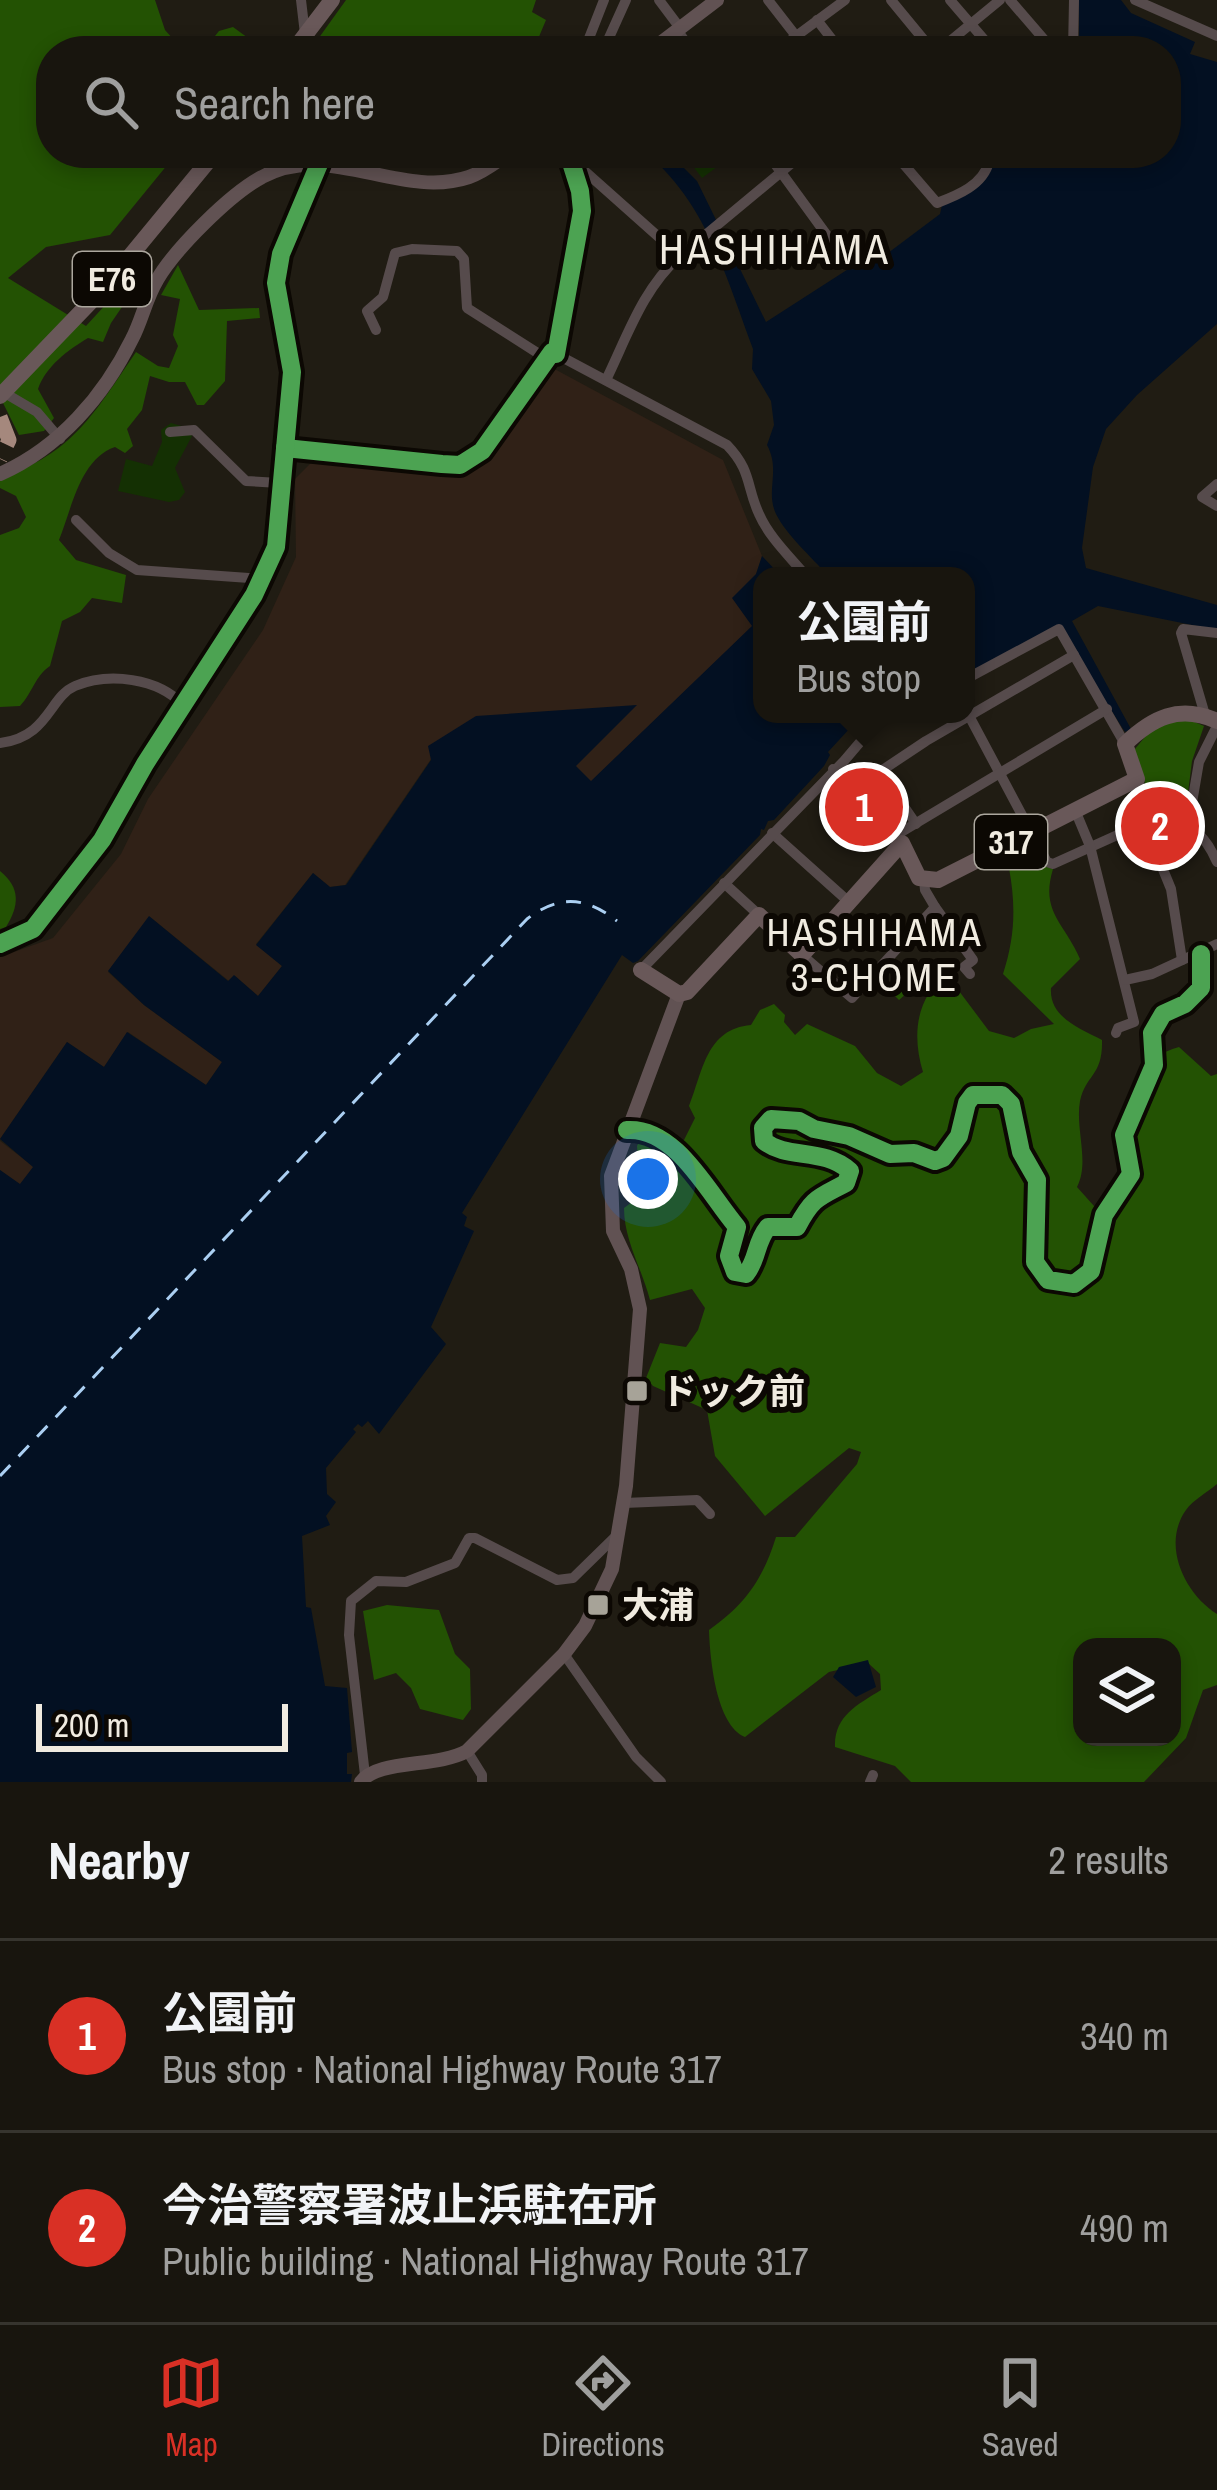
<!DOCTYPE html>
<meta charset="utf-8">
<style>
body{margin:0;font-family:"Archivo Narrow","Noto Sans JP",sans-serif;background:#211e17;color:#f1f3f6}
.controls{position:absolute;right:36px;bottom:36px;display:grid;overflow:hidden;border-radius:24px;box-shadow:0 6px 18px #0003}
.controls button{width:108px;height:108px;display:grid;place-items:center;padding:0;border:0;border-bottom:3px solid #36342e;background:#18150e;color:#f1f3f6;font:60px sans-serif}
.scale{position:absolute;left:36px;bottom:30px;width:252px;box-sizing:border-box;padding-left:12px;border:6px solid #f0ebe0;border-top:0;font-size:33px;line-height:42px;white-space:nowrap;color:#f0ebe0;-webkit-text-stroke:9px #0c0803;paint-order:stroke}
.you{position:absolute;left:648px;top:1179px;width:42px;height:42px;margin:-30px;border:9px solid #fff;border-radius:50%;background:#1a73e8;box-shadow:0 0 0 18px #1a73e833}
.badge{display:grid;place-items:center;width:78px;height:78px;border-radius:50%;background:#d93025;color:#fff;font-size:39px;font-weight:700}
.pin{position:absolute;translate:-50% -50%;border:6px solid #fff;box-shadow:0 3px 12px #0006}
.popup{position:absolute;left:753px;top:567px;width:222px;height:156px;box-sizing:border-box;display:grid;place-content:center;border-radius:24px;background:#18150e;filter:drop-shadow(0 3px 9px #0005);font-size:39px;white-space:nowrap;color:#9f9f9e}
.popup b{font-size:45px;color:#f1f3f6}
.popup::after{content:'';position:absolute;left:50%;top:100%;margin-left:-24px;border:24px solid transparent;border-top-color:#18150e}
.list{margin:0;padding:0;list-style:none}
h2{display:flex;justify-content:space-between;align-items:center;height:156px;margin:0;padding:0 48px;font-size:51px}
h2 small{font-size:39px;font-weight:400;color:#9f9f9e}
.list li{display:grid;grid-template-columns:78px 1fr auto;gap:36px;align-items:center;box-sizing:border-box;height:192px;padding:0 48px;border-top:3px solid #36342e}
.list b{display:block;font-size:45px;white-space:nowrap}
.list p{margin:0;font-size:39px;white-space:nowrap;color:#9f9f9e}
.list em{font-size:39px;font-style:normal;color:#9f9f9e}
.icon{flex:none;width:66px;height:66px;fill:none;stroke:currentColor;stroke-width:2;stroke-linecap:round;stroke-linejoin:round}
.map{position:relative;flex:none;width:1217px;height:1782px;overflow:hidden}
.search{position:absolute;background:#18150e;box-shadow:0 6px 18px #0003;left:36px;right:36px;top:36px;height:132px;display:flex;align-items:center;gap:30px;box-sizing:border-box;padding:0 42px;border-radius:48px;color:#9f9f9e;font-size:45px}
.sheet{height:540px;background:#18150e}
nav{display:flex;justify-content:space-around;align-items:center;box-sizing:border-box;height:168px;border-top:3px solid #36342e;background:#18150e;font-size:33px;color:#9f9f9e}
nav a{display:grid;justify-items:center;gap:6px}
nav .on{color:#d93025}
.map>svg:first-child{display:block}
.industrial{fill:#302117}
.green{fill:#143003}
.forest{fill:#235203;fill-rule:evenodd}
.water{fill:#031022}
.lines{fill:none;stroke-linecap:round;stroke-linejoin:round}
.ferry{stroke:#abcff2;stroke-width:3;stroke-dasharray:15 12;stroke-linecap:butt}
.minor{stroke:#564b4c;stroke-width:10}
.major{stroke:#615253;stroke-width:14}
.highway{stroke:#695859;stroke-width:16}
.quiet{stroke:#a5887d;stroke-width:15;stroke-dasharray:30 15;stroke-linecap:butt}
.cycleway-casing{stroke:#0c0803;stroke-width:26}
.cycleway{stroke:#4ca352;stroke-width:18}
.poi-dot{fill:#a7a398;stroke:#0c0803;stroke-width:4.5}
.labels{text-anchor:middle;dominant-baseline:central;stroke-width:12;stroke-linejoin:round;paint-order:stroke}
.shield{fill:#0c0803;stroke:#aca79e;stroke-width:3}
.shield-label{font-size:33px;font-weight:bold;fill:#f0ebe0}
.poi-label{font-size:36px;font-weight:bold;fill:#f0ebe0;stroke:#0c0803;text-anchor:start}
.neighbourhood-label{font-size:39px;letter-spacing:3px;fill:#f0ebe0;stroke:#0c0803}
.quarter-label{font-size:42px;letter-spacing:3px;fill:#f0ebe0;stroke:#0c0803}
</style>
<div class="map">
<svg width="1217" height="1782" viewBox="0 0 1217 1782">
<rect width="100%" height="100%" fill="#201c13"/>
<g class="industrial">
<path d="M549,366l174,94 39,96 -6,18 -3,52 -162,156 -16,-16 60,-61 -204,54 -86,126 -15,2 -17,-14 -57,71 26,22 -24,30 -23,-20 -6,5 -79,-64 -42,55 36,33 78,57 -16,23 -78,-53 -24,35 -37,-25 -67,97v-182l53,-19 68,-84 27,-55 115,-169 33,-73 -1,-78 16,-16 166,6z"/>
<path d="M0,1141l34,26 -14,18 -20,-15z"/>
</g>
<g class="green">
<path d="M683,153h53l-34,25z"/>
<path d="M171,423l14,4 7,9 -17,32 10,24 -6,8 -10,2 -51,-11 8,-32 26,7 10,-24 -1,-12z"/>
</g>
<g class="forest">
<path d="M0,0h155l10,30 19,21h-133v102h126l-67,82 -64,12 -38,31 78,48 55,-60 7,3 -37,54 -8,19 -15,-4c-20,12 -42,28 -50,51l16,29 -10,13 -25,4 -19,-38z"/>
<path d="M346,0h190l-4,12 14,8 -13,31h-219l-1,-5z"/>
<path d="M233,27l33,24h-63l16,-20z"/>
<path d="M178,265l21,45 60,-2 1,10 -33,3 -2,60 -21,24h-7l-12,-23h-16l-19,-6 -8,34 -15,19 6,17 -8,7 -10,-6c-35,12 -43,61 -56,93l17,20 50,15 -4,28 -30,-5 -12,14 -18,9 -12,45c-15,10 -17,26 -30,40l-20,1v-172l19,-7 7,-11 -10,-21 -16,-8v-10c74,-25 94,-65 136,-126l22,14 11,2 9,-22 -5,-11 7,-36 -19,-4z"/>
<path d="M1190,720l14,6 -12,35 -7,56 -32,-9 -19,-58 22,-26z"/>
<path d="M1024,859l29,10c-13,43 11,53 27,90l-29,29c-2,29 28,40 51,52 1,36 -16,34 -22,61 -5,28 10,61 -3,86l17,19 21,4 23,-33c-8,-43 -13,-117 41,-130l32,29 6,-2v410c-9,8 -24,16 -31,26 -25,35 -1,84 31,104v71l-14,5 -17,48 -42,44h-233l-16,-16 -60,-19c-1,-31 22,-42 46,-57l-1,-16 -12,-11 -39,9 -84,65c-29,-12 -35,-78 -36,-107 36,-25 54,-51 67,-93h19l62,-73 4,-12 -12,-4 -84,68 -50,-60 -8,-46 -54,-24 -7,-8 14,-35 26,4 12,-17 7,-22 -13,-19 -42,11c-8,-31 -26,-60 -26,-92l16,-12 -3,-50 4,-8 35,18 19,-38 -6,-12c14,-35 17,-77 62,-81l9,-15 14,-6 11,11 -1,7 11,13 12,-11 48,22 22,27 24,13 22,-14c-8,-26 -9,-55 6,-79l-7,-7 -8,1 -15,13 -7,-7 19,-27 39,13 39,52 25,7 17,-9 23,-5 -51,-50c12,-37 13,-68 6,-106zM1082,1647h90v90h-90z"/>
<path d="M0,871c21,17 19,35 6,56l-6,2z"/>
<path d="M387,1605l52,5 16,44 15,15 1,40 -8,11 -43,-11 -9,-21 -15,-15 -22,7 -11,-69z"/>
</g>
<g class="water">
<path d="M1079,0h42l10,13 64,29 -5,12 27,8v262l-80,71 -31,34 -13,38 -11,81 4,20 131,37v25l-119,-24 -26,15 59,108 -6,3 -66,-104 -93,47v-99h-138c-16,-19 -41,-40 -52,-62 -11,-24 5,-43 -9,-69l7,-20 -3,-24 -19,-32 1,-20c-27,-72 -46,-145 -107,-196h23l28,28 69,141 87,-56 31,-10 56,-42 2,-9c22,-9 44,-16 50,-40l17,-8 5,4 15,-8h137v-102h-87z"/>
<path d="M762,556l19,20h-19v138h101l-35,38 2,3 -6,11 -50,54 -6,1 -4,9 -3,-1 -1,6 -122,126 -5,2 -11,-8 -160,258 5,4 -3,9 10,5 -43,96 15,17 -67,90 -11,-13 -6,6 -4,-3 -5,5 3,3 -30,36 1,26 9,8 -10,14 4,9 -28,11 4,71 5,1 14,78 22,2 5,64 -5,1v21h5l-1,8h-351v-612l20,14 13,-17 -33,-28 67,-97 37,25 23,-35 79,53 16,-23 -78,-57 -36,-34 41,-55 79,65 6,-6 24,21 24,-30 -26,-21 57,-72 17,14 16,-2 85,-125 -3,-14 48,-30 161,-11 -61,61 15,15 161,-155 -20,-28 24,-24z"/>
<path d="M868,1660l8,27 -20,10 -23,-20 6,-10z"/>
</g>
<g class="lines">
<path class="ferry" d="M0,1476l527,-557c31,-24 59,-23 90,2"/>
<g class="minor">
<path d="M301,0l6,51"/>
<path d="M659,0l21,28"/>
<path d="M768,0l28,36"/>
<path d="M891,0l42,51"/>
<path d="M950,0l44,51"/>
<path d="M1010,0l44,51"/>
<path d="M1135,0l82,36"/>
<path d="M817,20l24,31"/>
<path d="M677,30l15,21"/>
<path d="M584,51l20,-51"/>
<path d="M603,51l23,-51"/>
<path d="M776,51l69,-51"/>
<path d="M938,51l62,-51"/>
<path d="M1073,51l1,-51"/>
<path d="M767,153l75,103"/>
<path d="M894,153l43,50c21,-8 46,-18 52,-41l21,-9"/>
<path d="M570,158l110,98 124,-103"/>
<path d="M376,330l-9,-19 16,-14 12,-44 17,-4 45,2 7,8 3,49 80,51"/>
<path d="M556,354l171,91c25,26 19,41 32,69 10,23 31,43 47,62"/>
<path d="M606,380c21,-43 37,-92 74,-124"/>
<path d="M3,392l34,20 23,27"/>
<path d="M170,432l24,-2 52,51 33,2"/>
<path d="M285,448l157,16 18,1 22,-14 70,-99 4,2 26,-143 -2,-20 -12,-38"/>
<path d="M1217,484l-15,13 15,9"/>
<path d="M76,520l33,33 28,17 125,9"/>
<path d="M966,679l93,-50 66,115"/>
<path d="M966,710l81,152 6,2 91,-41 6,-8"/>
<path d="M1205,715l-24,-82 2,-4 34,4"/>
<path d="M0,743c49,-6 49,-46 75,-57 34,-14 83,-8 108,19"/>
<path d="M833,769l68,71"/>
<path d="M879,770l37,54"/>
<path d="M1137,779l13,36c37,10 51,11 67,47"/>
<path d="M854,789l72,-48 148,-86"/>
<path d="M1075,810l15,36 44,176 -16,6 -2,5"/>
<path d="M1144,823l27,66 11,71"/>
<path d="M1188,826l11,-64 18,-36"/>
<path d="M772,833l77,69"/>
<path d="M898,834l209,-125"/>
<path d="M724,883l35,32"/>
<path d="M935,907l38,53 -9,7 6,7"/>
<path d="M0,944l33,-15 69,-89 43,-76 109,-169 22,-48 16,-175 -16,-89 5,-29 38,-90 -1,-11"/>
<path d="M802,955l50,43 83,-91 -10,-17 -1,-10"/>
<path d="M641,970l203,-209 40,-47"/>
<path d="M1125,980l27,-6 65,-30"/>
<path d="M627,1130c49,-3 81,63 110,97l-8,29 6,16 11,2c12,-15 9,-31 22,-47h29c16,-30 21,-29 49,-44l4,-12c-27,-24 -63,-11 -86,-30l-1,-13 8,-9 28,2 15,8 35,7 41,18 24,-1 21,8 8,-3 16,-22 8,-33 6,-8h29l9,9 10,48 16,28 -2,82 13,18 26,4 17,-13 13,-56 27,-41 -7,-39 30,-70 -2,-32 11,-19 22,-10 16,-16v-34"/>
<path d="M624,1503l73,-3 13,14"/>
<path d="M564,1654l72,103 25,25"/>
<path d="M467,1751l15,24v7"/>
<path d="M365,1775l-16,-140 2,-34 25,-20 30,1 49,-19 14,-25h6l82,42 16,-2 44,-43"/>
<path d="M870,1782l3,-7"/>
</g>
<g class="major">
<path d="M650,51l67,-51"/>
<path d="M0,474c59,-26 104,-78 132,-135 10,-19 14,-41 25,-59 18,-31 73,-86 105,-103 66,-37 139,23 207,0 15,-5 27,-15 40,-24"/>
<path d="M361,1782c16,-23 76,-14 106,-31l97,-97 21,-28 27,-57 14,-83 14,-177 -9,-40 -18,-38 -2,-55 68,-182"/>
</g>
<g class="highway">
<path d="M293,51l39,-51"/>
<path d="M0,396l103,-107 112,-136"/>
<path d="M641,970l38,24 8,-2 72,-77 43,40 100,-112 17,35 19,2 199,-101 -12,-35c27,-26 54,-40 92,-23"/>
</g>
<path class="quiet" d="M0,417l9,23 -9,19"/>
<defs>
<g id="cycleway">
<path d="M285,448l157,16 18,1 22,-14 70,-99 4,2 26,-143 -2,-20 -12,-38"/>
<path d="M0,944l33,-15 69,-89 43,-76 109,-169 22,-48 16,-175 -16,-89 5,-29 38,-90 -1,-11"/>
<path d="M627,1130c49,-3 81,63 110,97l-8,29 6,16 11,2c12,-15 9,-31 22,-47h29c16,-30 21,-29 49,-44l4,-12c-27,-24 -63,-11 -86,-30l-1,-13 8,-9 28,2 15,8 35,7 41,18 24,-1 21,8 8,-3 16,-22 8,-33 6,-8h29l9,9 10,48 16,28 -2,82 13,18 26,4 17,-13 13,-56 27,-41 -7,-39 30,-70 -2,-32 11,-19 22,-10 16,-16v-34"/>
</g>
</defs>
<use href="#cycleway" class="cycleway-casing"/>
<use href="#cycleway" class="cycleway"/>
</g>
<g class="poi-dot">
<rect x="625" y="1379" width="24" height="24" rx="6"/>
<rect x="586" y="1593" width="24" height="24" rx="6"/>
</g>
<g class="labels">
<g class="shield">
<rect x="73" y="252" width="78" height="54" rx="9"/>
<rect x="975" y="815" width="72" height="54" rx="9"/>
</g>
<g class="shield-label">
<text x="112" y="279">E76</text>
<text x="1011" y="842">317</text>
</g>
<g class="poi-label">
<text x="661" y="1391">ドック前</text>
<text x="622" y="1605">大浦</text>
</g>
<g class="neighbourhood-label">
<text x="875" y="932">HASHIHAMA<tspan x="875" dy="45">3-CHOME</tspan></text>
</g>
<g class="quarter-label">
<text x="775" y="249">HASHIHAMA</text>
</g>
</g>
</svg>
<div class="controls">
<button><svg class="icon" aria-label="layers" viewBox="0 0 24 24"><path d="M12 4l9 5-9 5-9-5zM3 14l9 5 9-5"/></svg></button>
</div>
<div class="scale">200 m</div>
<div class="you"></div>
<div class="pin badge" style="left:864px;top:807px">1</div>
<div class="popup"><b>公園前</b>Bus stop</div>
<div class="pin badge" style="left:1160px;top:826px">2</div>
<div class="search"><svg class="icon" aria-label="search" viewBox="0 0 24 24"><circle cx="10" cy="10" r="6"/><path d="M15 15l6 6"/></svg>Search here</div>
</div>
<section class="sheet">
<h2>Nearby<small>2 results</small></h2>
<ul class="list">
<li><span class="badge">1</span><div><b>公園前</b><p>Bus stop · National Highway Route 317</p></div><em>340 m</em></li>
<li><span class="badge">2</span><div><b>今治警察署波止浜駐在所</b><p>Public building · National Highway Route 317</p></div><em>490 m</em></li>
</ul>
</section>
<nav>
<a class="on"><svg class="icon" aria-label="map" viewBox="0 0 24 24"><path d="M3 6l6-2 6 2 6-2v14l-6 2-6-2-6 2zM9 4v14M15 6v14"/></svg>Map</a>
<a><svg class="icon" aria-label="directions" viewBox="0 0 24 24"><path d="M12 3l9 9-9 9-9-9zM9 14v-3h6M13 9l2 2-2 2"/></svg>Directions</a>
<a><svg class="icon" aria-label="saved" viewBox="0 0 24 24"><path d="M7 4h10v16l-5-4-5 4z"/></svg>Saved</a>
</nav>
